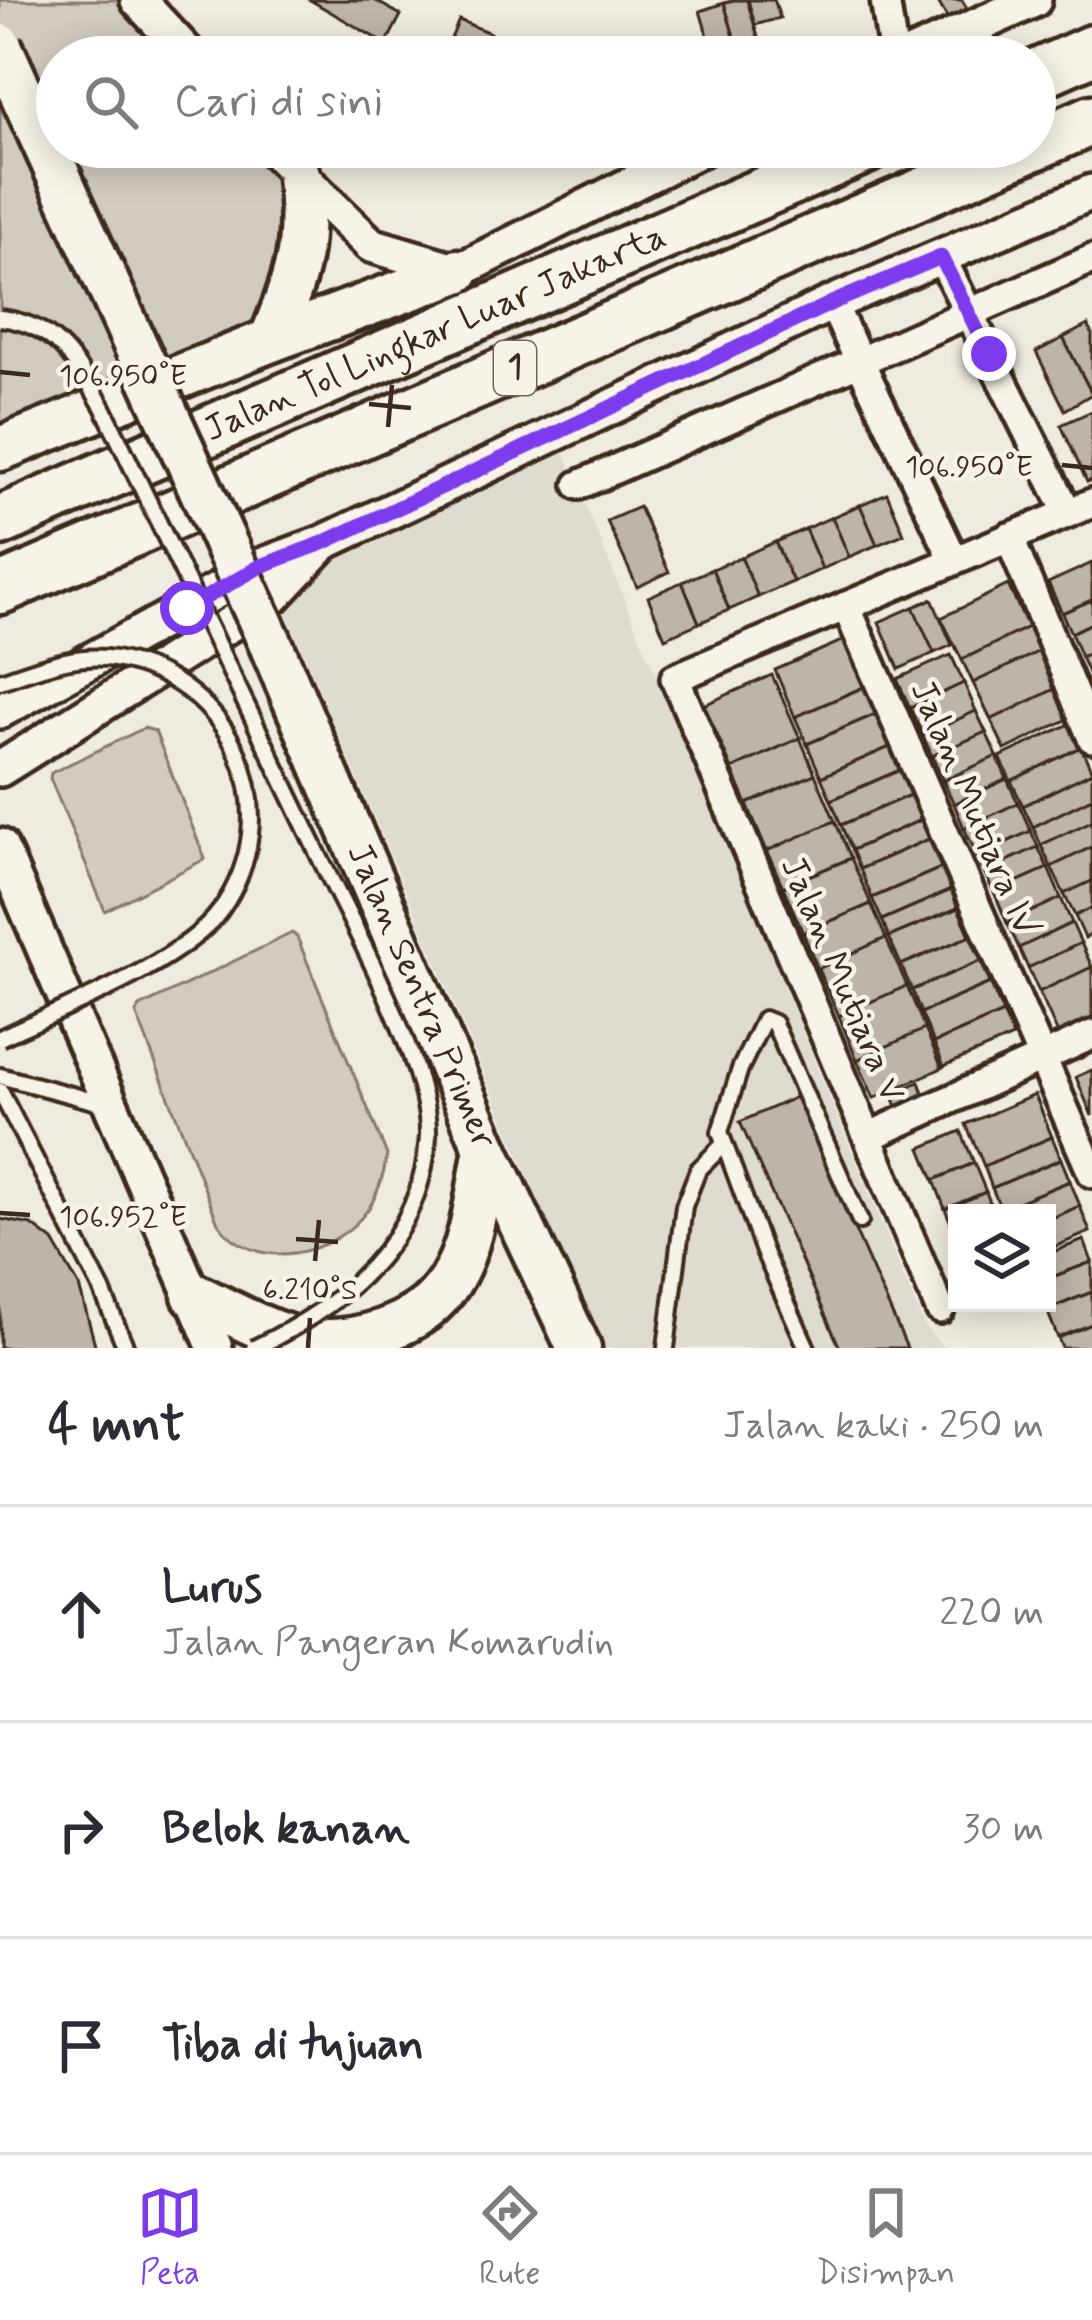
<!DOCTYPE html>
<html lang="id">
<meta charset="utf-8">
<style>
body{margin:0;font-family:Mynerve,sans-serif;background:#f2f2f3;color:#2b2b33}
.controls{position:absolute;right:36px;bottom:36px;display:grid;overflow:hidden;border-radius:0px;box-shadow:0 6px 30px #0003}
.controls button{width:108px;height:108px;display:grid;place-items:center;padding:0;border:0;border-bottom:3px solid #e1e1e2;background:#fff;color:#2b2b33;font:60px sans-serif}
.stop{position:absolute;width:36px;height:36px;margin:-27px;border:9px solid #7c3aed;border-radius:50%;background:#fff}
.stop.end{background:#7c3aed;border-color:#fff;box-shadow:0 3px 12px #0008}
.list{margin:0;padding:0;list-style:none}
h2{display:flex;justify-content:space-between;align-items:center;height:156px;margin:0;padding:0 48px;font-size:51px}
h2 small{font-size:39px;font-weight:400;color:#7c7c81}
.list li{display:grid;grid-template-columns:78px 1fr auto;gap:36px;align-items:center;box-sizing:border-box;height:216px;padding:0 48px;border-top:3px solid #e1e1e2}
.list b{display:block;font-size:45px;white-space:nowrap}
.list p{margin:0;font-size:39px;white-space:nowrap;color:#7c7c81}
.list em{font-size:39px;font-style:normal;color:#7c7c81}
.icon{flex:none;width:66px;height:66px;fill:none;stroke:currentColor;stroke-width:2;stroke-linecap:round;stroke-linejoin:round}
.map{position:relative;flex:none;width:1092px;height:1348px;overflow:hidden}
.search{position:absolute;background:#fff;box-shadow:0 6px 30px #0003;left:36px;right:36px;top:36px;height:132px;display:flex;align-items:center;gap:30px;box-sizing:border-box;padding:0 42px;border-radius:66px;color:#7c7c81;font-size:45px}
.sheet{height:804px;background:#fff}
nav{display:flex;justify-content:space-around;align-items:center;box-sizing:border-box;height:168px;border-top:3px solid #e1e1e2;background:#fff;font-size:33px;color:#7c7c81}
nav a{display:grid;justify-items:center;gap:6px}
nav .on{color:#7c3aed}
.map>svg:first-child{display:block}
.built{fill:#e0dbd0}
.green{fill:#d1cbc0;stroke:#867a6f;stroke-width:3}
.building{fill:#bdb5aa;stroke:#3b2a1e;stroke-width:3}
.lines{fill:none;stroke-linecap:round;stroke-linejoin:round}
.service-casing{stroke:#3b2a1e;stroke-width:22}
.minor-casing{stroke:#3b2a1e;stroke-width:36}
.tertiary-casing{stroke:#3b2a1e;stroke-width:42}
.primary-casing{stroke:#3b2a1e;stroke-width:51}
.motorway-casing{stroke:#3b2a1e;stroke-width:57}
.service{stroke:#f7f3e8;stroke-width:14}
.minor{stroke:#f7f3e8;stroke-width:27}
.tertiary{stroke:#f7f3e8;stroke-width:33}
.primary{stroke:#f7f3e8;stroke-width:42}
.motorway{stroke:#f7f3e8;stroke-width:48}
.service-bridge-casing{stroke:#3b2a1e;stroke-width:22;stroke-linecap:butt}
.primary-bridge-casing{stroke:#3b2a1e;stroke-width:51;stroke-linecap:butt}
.service-bridge{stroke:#f7f3e8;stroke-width:14}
.primary-bridge{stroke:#f7f3e8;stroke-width:42}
.route{stroke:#7c3aed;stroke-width:15}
.ticks{fill:none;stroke:#3b2a1e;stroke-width:4.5}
.labels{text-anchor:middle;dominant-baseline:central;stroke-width:9;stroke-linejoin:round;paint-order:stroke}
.shield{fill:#f7f3e8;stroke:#73665b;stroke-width:3}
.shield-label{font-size:33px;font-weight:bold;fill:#3b2a1e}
.street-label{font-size:36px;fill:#3b2a1e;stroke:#f7f3e8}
.ticks-label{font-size:30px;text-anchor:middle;fill:#3b2a1e;stroke:#f7f3e8;stroke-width:9;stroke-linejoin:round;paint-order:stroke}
</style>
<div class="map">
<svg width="1092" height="1348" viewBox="0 0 1092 1348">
<rect width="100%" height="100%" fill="#efebe0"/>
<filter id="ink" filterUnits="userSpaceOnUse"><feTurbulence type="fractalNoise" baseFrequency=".00833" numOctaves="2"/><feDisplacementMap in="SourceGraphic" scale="24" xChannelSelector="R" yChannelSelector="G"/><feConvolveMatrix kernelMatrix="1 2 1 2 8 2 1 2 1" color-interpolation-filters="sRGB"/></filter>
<g filter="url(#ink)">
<path class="built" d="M556,433l368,893 20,22h-342l-325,-757 46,-48z"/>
<g class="green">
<path d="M0,0h138l53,57h-134v90h214l28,30 -28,163 -271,109z"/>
<path d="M144,728l11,3 50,128 -100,52 -55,-133 1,-5z"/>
<path d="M292,933l5,4 90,218c-3,19 -8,37 -18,53 -34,49 -115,66 -151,15l-82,-210 4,-6z"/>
</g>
<g class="building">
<path d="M310,0h64l27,15 -15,29z"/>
<path d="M735,0h12l17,57h-24l-16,-54z"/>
<path d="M748,0h26l6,18 -25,7z"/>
<path d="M937,0h25l6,10 -19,11z"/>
<path d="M724,3l16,54h-26l-14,-46z"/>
<path d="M459,20l31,13 -10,24h-37z"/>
<path d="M1088,325l4,8v61l-29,-56z"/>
<path d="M1063,338l29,56 -27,16 -29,-58z"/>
<path d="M1092,411v69l-5,2 -26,-57z"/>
<path d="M887,493l17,41 -27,11 -17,-40z"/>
<path d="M860,505l17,40 -28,12 -17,-40z"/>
<path d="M639,507l30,65 -32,15 -30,-66z"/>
<path d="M832,517l17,40 -27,12 -17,-40z"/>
<path d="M805,529l17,40 -29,13 -18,-40z"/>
<path d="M775,542l18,40 -35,15 -17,-40z"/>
<path d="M741,557l17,40 -29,13 -17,-41z"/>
<path d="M1092,563v37l-30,13 -14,-30z"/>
<path d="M712,569l17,41 -30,13 -17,-41z"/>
<path d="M682,582l17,41 -34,15 -17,-41z"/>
<path d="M1008,585l20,42 -66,33 -21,-42z"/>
<path d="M932,599l20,46 -18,8 -21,-46z"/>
<path d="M1092,600v23l-21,10 -9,-20z"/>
<path d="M913,607l21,46 -35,16 -20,-47z"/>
<path d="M1092,623v29l-11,5 -10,-24z"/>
<path d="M1028,627l12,24 -67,32 -11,-23z"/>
<path d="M844,640l20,47 -69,30 -20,-47z"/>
<path d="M1040,651l17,37 -66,32 -18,-37z"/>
<path d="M1092,652v30l-11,-25z"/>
<path d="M951,655l13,28 -54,25 -13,-29z"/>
<path d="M772,675l28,63 -68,31 -28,-64z"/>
<path d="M964,683l12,28 -53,25 -13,-28z"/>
<path d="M864,687l12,27 -69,30 -12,-27z"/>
<path d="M1057,688l15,29 -67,33 -14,-30z"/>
<path d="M976,711l10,21 -54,24 -9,-20z"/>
<path d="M876,714l14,33 -69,30 -14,-33z"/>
<path d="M1070,724l11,23 -70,34 -11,-24z"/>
<path d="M986,732l11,24 -54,25 -11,-25z"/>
<path d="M800,738l15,36 -68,30 -15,-35z"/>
<path d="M890,747l10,23 -69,30 -10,-23z"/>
<path d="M1081,747l11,25 -69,34 -12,-25z"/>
<path d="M997,756l10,23 -53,25 -11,-23z"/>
<path d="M900,770l10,25 -69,30 -10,-25z"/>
<path d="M1092,772v26l-59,29 -10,-21z"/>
<path d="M815,774l20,47 -68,30 -20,-47z"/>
<path d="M1007,779l11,24 -54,25 -10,-24z"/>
<path d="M910,795l11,25 -69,30 -11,-25z"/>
<path d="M1092,798v23l-51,24 -8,-18z"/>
<path d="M1018,803l13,28 -54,25 -13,-28z"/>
<path d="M921,820l8,19 -69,30 -8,-19z"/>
<path d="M835,821l16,37 -68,29 -16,-36z"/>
<path d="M1092,821v26l-41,20 -10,-22z"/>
<path d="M1031,831l7,16 -54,25 -7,-16z"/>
<path d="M929,839l12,29 -69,30 -12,-29z"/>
<path d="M1038,847l10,21 -54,24 -10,-20z"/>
<path d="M1092,847v34l-28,13 -13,-27z"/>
<path d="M851,858l20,46 -68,29 -20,-46z"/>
<path d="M941,868l10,22 -69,30 -10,-22z"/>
<path d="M1048,868l13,30 -54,25 -13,-31z"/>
<path d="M1092,881v27l-17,8 -11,-22z"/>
<path d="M951,890l7,18 -69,29 -7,-17z"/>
<path d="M1061,898l11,25 -53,25 -12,-25z"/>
<path d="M871,904l15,34 -68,31 -15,-36z"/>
<path d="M958,908l12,28 -69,29 -12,-28z"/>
<path d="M1092,908v26l-7,4 -10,-22z"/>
<path d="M1072,923l9,20 -53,25 -9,-20z"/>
<path d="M970,936l11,25 -69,29 -11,-25z"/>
<path d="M886,938l21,48 -68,30 -21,-47z"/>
<path d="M1081,943l11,24 -53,25 -11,-24z"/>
<path d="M981,961l9,22 -69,30 -9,-23z"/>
<path d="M1092,967v54l-33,15 -20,-44z"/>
<path d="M990,983l13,30 -69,30 -13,-30z"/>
<path d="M907,986l18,43 -68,31 -18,-44z"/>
<path d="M1003,1013l10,24 -69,29 -10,-23z"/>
<path d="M925,1029l17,39 -68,30 -17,-38z"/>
<path d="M1092,1070v46l-16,-39z"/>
<path d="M919,1082l9,23 -27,11 -9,-22z"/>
<path d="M1035,1095l17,42 -68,29 -18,-42z"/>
<path d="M796,1097l111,251h-67l-100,-226z"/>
<path d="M961,1131l13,32 -40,17 -13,-32z"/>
<path d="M1052,1137l9,22 -69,29 -8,-22z"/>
<path d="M1061,1159l9,22 -69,28 -9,-21z"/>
<path d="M974,1163l12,29 -41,17 -11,-29z"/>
<path d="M1070,1181l10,25 -33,14v-7h-45l-1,-4z"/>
<path d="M986,1192l8,21h-37v24l-12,-28z"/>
<path d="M1080,1206l10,26 -43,18v-30z"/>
<path d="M0,1219l32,6 21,16 26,45 17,62h-96z"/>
<path d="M1084,1240l8,22 -45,17v-25z"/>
<path d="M1092,1262v30l-45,18v-31z"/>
<path d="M1092,1292v32l-34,14 -11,-28z"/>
<path d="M1092,1324v24h-30l-4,-10z"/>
</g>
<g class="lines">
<defs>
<g id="service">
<path d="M634,147l13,26"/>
<path d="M0,1076l105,28"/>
<path d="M0,1091l102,199 24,58"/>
<path d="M666,1348l18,-142 14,-36 26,-26"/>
<path d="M807,1348l-43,-96 -44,-120 20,-63 24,-50 10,4 86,198"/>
</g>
<g id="minor">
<path d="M885,0l9,57"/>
<path d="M941,257l127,256"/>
<path d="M832,303l122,257"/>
<path d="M579,485l513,-226"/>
<path d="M1009,537l83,201"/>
<path d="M846,606l246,567"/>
<path d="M868,1137l224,-102"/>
<path d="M940,1309l-265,-631 417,-175"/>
</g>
<g id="tertiary">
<path d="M138,0l53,57"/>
<path d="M907,57l127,-57"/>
<path d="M271,147l100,98 87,26 247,-124"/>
<path d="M0,711l261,-145 62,-23 509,-240 260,-111"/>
<path d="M0,769l273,-172 45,-48"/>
<path d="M0,846l215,502"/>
</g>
<g id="primary">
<path d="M271,340c26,-66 36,-91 28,-163"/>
<path d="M0,449l271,-109 187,-69"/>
<path id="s1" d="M269,640l217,509 93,199"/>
<path d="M194,1295c32,15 67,35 101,44 54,9 126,-10 155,-58 24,-38 27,-89 36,-132"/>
</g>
<g id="motorway">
<path d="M1035,75l57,-25"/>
<path d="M1035,145l57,-25"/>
<path id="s2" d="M0,521l868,-374"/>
<path d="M0,589l1029,-442"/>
</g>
</defs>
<use href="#service" class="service-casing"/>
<use href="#minor" class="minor-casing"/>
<use href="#tertiary" class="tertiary-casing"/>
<use href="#primary" class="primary-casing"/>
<use href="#motorway" class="motorway-casing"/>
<use href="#service" class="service"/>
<use href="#minor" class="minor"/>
<use href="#tertiary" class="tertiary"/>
<use href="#primary" class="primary"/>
<use href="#motorway" class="motorway"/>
<defs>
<g id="service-bridge">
<path d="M0,318c57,6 76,44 103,89 72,150 145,301 217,451 31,64 111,210 108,278 -6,106 -84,170 -174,212"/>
<path d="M0,681c38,-12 75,-29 115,-22 118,20 176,153 105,252 -37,52 -161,99 -220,127"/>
</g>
<path id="primary-bridge" d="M0,46l269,594"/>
</defs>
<use href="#service-bridge" class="service-bridge-casing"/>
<use href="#primary-bridge" class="primary-bridge-casing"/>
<use href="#service-bridge" class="service-bridge"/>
<use href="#primary-bridge" class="primary-bridge"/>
</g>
</g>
<g class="lines" filter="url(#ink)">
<path class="route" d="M187,608l74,-42 62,-23 509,-240 109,-46 48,97"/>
</g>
<path class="ticks" d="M0,372l30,3M369,404l42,4M388,427l4,-42M1062,465l30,3M0,1213l30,2M296,1239l42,3M315,1261l4,-41M308,1348l2,-30"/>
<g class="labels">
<rect class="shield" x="494" y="341" width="42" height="54" rx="9"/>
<g class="shield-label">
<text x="515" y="368">1</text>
</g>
<g class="street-label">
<text stroke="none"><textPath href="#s2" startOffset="474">Jalan Tol Lingkar Luar Jakarta</textPath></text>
<text transform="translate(973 809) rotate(67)">Jalan Mutiara IV</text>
<text transform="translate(841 980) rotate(67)">Jalan Mutiara V</text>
<text stroke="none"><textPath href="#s1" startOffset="387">Jalan Sentra Primer</textPath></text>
</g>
</g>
<g class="ticks-label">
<text x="123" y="385">106.950°E</text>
<text x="969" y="476">106.950°E</text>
<text x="123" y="1226">106.952°E</text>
<text x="310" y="1299">6.210°S</text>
</g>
</svg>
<div class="controls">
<button><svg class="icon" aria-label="layers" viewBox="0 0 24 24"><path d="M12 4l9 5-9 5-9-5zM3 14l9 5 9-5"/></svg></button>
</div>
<div class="stop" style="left:187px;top:608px"></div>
<div class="stop end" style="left:989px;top:354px"></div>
<div class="search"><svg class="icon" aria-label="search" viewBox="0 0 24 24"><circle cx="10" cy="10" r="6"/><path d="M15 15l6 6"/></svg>Cari di sini</div>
</div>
<section class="sheet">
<h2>4 mnt<small>Jalan kaki · 250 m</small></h2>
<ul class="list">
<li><svg class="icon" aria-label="ahead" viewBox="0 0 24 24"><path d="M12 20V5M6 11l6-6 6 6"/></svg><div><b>Lurus</b><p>Jalan Pangeran Komarudin</p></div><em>220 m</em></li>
<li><svg class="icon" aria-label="right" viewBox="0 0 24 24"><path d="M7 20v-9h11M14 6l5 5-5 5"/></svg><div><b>Belok kanan</b></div><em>30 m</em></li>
<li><svg class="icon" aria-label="arrive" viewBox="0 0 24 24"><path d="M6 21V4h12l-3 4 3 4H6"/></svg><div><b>Tiba di tujuan</b></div></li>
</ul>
</section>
<nav>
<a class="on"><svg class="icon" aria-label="map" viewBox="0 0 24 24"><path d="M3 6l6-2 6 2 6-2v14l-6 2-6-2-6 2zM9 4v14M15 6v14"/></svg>Peta</a>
<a><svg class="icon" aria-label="directions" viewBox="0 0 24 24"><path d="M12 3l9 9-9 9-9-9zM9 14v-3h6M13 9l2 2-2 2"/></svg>Rute</a>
<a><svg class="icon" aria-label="saved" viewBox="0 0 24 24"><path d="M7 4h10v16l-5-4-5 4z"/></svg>Disimpan</a>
</nav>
